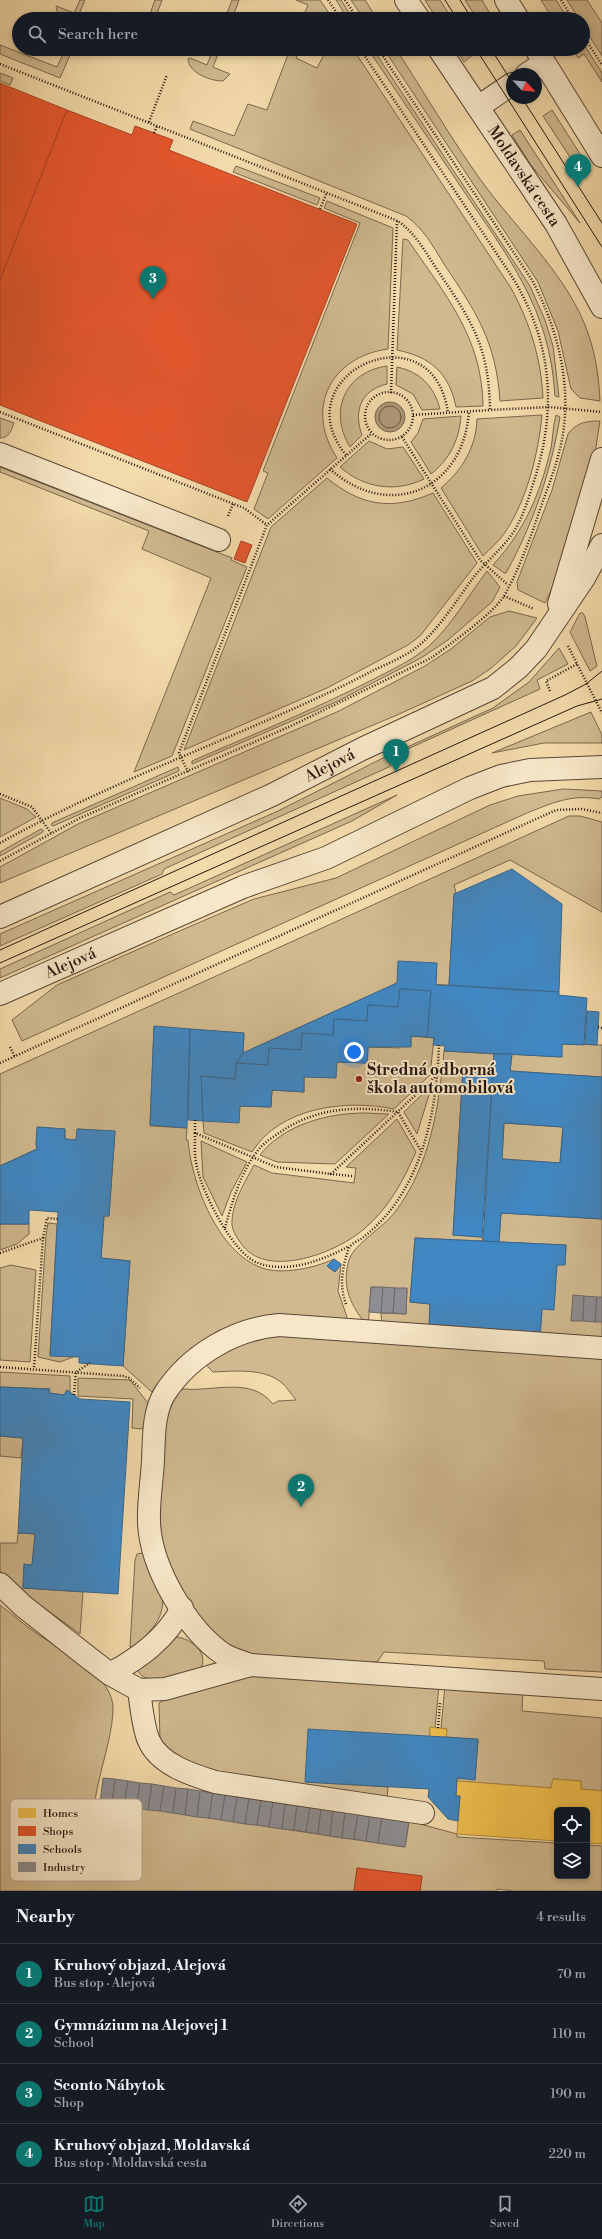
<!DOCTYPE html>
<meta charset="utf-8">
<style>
body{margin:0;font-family:"Libre Bodoni",serif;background:#242831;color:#f1f3f6}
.controls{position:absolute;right:12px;bottom:12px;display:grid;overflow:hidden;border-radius:6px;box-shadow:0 2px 6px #0003}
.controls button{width:36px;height:36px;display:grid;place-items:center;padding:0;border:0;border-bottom:1px solid #363941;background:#171b24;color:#f1f3f6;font:20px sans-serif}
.compass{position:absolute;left:506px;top:68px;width:36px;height:36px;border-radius:50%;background:#171b24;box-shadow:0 2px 6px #0003;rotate:116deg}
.you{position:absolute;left:354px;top:1052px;width:14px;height:14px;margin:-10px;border:3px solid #fff;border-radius:50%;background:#1a73e8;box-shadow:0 0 0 6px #1a73e833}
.badge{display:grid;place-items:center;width:26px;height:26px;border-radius:50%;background:#0f766e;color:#fff;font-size:13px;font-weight:700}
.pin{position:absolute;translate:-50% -33px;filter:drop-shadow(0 1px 2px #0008)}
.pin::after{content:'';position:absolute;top:21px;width:14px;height:12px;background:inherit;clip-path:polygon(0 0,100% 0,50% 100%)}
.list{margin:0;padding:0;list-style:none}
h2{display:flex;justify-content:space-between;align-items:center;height:52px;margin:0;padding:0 16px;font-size:17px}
h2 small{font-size:13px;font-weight:400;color:#9ea1a6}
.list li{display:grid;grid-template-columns:26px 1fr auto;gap:12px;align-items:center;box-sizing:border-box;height:60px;padding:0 16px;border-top:1px solid #363941}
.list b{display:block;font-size:15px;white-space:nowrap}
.list p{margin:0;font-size:13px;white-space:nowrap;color:#9ea1a6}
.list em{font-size:13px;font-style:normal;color:#9ea1a6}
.icon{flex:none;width:22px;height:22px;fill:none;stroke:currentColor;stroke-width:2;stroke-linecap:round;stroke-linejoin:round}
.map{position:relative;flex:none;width:602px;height:1891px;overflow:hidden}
.search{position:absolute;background:#171b24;box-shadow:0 2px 6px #0003;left:12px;right:12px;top:12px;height:44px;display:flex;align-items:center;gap:10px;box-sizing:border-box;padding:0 14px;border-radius:22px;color:#9ea1a6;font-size:15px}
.sheet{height:292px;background:#171b24}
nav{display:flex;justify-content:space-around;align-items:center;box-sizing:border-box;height:56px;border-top:1px solid #363941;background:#171b24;font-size:11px;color:#9ea1a6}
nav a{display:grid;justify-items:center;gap:2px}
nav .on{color:#0f766e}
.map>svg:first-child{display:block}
.green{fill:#d0b98f;stroke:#7a674e}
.water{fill:#ad9775;stroke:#77634c}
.homes{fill:#f2c14e;stroke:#b48d3b}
.shops{fill:#e4572e;stroke:#ab4324}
.schools{fill:#3f88c5;stroke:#37668e;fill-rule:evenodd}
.industry{fill:#8d8d92;stroke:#6e696a}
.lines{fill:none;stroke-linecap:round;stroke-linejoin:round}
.shore{stroke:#695642;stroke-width:1}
.minor-casing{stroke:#584635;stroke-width:24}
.path{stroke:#25150e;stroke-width:2.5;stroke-dasharray:1 2;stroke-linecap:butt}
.minor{stroke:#f7e7c8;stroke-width:22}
.tram{stroke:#25150e;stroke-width:1}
.poi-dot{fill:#8f2418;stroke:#f7e7c8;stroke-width:1.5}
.labels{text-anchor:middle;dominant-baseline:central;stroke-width:4;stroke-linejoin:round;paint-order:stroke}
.street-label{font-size:16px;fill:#25150e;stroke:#f7e7c8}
.poi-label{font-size:16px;font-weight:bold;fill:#25150e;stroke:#f7e7c8;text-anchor:start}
.key{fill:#f7e7c8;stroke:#b8a890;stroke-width:1}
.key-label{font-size:11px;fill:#25150e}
</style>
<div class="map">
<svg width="602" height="1891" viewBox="0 0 602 1891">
<rect width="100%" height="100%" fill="#f3daaa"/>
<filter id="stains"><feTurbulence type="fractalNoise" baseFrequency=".005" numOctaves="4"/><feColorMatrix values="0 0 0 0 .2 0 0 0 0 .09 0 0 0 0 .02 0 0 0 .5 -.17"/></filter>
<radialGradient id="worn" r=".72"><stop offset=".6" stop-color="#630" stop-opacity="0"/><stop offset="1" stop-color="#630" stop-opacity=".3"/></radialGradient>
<g class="green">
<path d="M80,0h5l-6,14 11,5h-29l-3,-3 -2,-10 18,7z"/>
<path d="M155,0h7l-7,19h-7z"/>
<path d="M232,0h7l-7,19h-7z"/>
<path d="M296,0h24l13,19h-31l6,-14z"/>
<path d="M336,0h5l12,19h-5z"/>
<path d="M351,0h14l12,19h-13z"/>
<path d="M425,0h15l12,19h-15z"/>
<path d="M465,0h17l11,19h-16z"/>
<path d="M541,0h15l12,19h-15z"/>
<path d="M567,0h20l15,23v33l-19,-30v-7h-4z"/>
<path d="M583,43l19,30v9l-18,-28 -6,4 -5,-9h10z"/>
<path d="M0,45l57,22 7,-15 4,-2 2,5 -10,23 -60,-24z"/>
<path d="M137,49h27c-8,10 -17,4 -27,0z"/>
<path d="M213,49h7l-7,18 17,7 -7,7c-13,0 -34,-8 -35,-22l2,-1 17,7z"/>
<path d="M290,49h10l-4,9 21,10 10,-19h26l158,239c19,35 30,70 32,110l-43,3c-4,-60 -24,-89 -56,-137 -11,-18 -21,-36 -38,-48l-216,-87 3,-8 41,15 14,-32 19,6z"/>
<path d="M368,49h5l157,237 15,34 8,26 6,51 -4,-1c-5,-88 -47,-139 -94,-209 -31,-46 -62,-92 -93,-138z"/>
<path d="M384,49h12c28,43 54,88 84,130 35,49 90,98 109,157 7,21 10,43 11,65l-20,-3 -9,-9 -13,-58 -20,-49z"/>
<path d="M456,49h15l3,5 -10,8z"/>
<path d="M0,73l13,5 -3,7 -10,-4z"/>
<path d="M552,110l39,61 -8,6 -40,-61z"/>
<path d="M520,130l60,93 -50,-59 -18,-29z"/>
<path d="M236,166l84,32 -3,7 -84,-33z"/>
<path d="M327,201l66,27 -5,121c-57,8 -84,59 -51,109l-69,61 -14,-10 14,-36 -5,-2 97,-248 -36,-15z"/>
<path d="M403,239l5,1c37,55 74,96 75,166l-27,1c-7,-34 -25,-50 -59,-57z"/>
<path d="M387,366v18c-26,6 -34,27 -25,51l-12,12c-22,-36 -5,-75 37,-81z"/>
<path d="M397,367c23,5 37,19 43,42l-18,1 -9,-16 -17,-9z"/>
<path d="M542,415c-4,40 -15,85 -38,119 -6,8 -14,15 -21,22l-42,-68c21,-18 35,-40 36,-69z"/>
<path d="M556,415l4,2c-9,55 -27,107 -54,156h-2l-11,-8c32,-35 47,-71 58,-117 2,-11 2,-23 5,-33z"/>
<path d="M461,416c-2,24 -11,43 -30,58l-20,-32 7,-9 5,-14z"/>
<path d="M0,418l14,5c-3,8 -5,15 -14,15z"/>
<path d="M600,421l-5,32 -39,127 -11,23 -27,-13 -1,-8 35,-92 16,-56c9,-12 19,-13 32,-13z"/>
<path d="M369,441l18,8 16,-2 21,32c-29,14 -60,9 -84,-12z"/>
<path d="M0,467l232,91 -1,2 16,7 -75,189 -38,16 77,-194 -69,-29 7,-18 -149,-59z"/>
<path d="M327,478c34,28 65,33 106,15l44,70 -57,73 -12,9 -81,43 -143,62 87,-223z"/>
<path d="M487,571l13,16 -8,15 -7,6 -37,32 -27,18 -83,43 -146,63v-3c60,-26 121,-51 180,-81 19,-10 41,-20 57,-34 22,-20 40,-51 58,-75z"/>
<path d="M509,611l28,7 -21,28 -26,23 -18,12 -75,34 -397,168v-16l78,-43 261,-113 86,-45 26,-17 39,-32z"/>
<path d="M580,613h3l2,4 12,49 -7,5 -20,-39z"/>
<path d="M559,648l9,16 -31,16 3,9 -152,69 3,8 -227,103 -2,5 -162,72v-12l278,-123 103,-52 112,-51 36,-26z"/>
<path d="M591,712l11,23v8h-58l-52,10z"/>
<path d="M178,767l1,4 -126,55 -2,-1 1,-2z"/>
<path d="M563,789l39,2v6l-3,2c-27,-5 -47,4 -72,14l-505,228 -10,-21 45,-35 134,-59 63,-27 82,-21 154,-73 28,-9z"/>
<path d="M397,795l-45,26 -352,157v-9l170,-77 4,3z"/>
<path d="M0,798l27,11 9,8 -36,20z"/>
<path d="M569,816h11l22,6v90l-92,-52 -56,25 2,8 -2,2 -5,90 -52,-2 -154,70 1,-20 -90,-6 -4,99 37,2 -1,12h2c3,42 30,113 74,128 20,7 53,0 72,-9l-7,7 8,6 6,-8 -3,27 9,26 -6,8 -147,23 -42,44 -29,-26 7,-105 -29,-3 3,-42h5l6,-84 -37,-3 -2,11 -11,-1v-10l-27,-2 -2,17 1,5 -37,17v-92z"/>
<path d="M41,829l2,1v2l-43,24v-4z"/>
<path d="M411,1036l23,2 -4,37 -36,34c-48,-10 -114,-2 -142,43l-48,-19 -1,-12 37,-15 31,1 1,-17 32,2v-15l33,-15 30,1 1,-16 32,1v-2h11z"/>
<path d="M562,1044l40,1v32l-92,-6 2,-17 49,3z"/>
<path d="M444,1051l50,3 -1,16 -30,-1 -10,166 29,2 1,4 -68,-3 -5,64 20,2 -1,25 -47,-1 -1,-15 25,1 1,-25 -36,-2 -3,40c-17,-21 -27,-40 -19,-67 5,-16 34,-32 46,-48 35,-46 44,-105 49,-161z"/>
<path d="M432,1085l-15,49 -13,-22z"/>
<path d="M365,1113l24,1 -54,50 -58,-2 -17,-7c24,-31 69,-42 105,-42z"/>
<path d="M397,1119l19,33c-13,29 -27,56 -52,77 -26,23 -95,50 -121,17 -5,-7 -10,-13 -11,-21 -1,-21 13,-43 22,-60l18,8 82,10 2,-15 -10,-1z"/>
<path d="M504,1123l59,4 -3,36 -58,-4z"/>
<path d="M201,1141l46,21 -16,30 -9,24 -19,-39z"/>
<path d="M501,1213l101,6v123l-62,-4 2,-29 15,-44 8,-1 1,-19 -67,-3z"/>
<path d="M48,1223l9,1 -7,131 23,2 -13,5 -22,-5 8,-122z"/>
<path d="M0,1224h29v10l-12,10 -17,6z"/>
<path d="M11,1265l25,5 -6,92 -30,-2v-92z"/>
<path d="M289,1335l313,21v316l-57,-3 -1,-8 -160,-9 -6,9 -13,3 -117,-9 -30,-12 -37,-49 -25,-66 8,-98 5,-25 7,-11 7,-5c30,3 68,-13 90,15l5,-3 18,-1c-5,-6 -9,-13 -14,-17 -17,-15 -47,-12 -69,-11l-8,-8 2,-5 46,-20z"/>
<path d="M0,1372l70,4v16l-3,-2 -3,5 -15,-2v-4l-49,-2z"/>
<path d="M78,1378l52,2 21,27 -5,15 -4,7 -10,-1 1,-29 -55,-3z"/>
<path d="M0,1436l23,2 -2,20 -21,-2z"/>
<path d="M18,1533l17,1 -3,31h-8l-1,23 60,4 -3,42 -63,-46 -17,-17v-28h17z"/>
<path d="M142,1553l3,1c13,30 30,50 4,78 -5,6 -11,14 -19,15l5,-87 2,-6z"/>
<path d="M0,1605c12,9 23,19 36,28 25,18 80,42 77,79 -2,30 -14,60 -18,89l310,46 4,-26 48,13v3l100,6v33h30v-31l15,1v45h-89l-16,-2v2h-77l2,-15 -65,-8 -3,23h-354z"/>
<path d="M178,1637c18,4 34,20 19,37l-47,6 -8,-4 -6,-7 35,-30z"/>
<path d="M237,1675l202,10 -4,43h-5v9l-124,45 82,5 -1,15 -181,-30 -37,-22 -9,-11 -1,-36 22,-12z"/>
<path d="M445,1685l78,5 -1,21 80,7v73l-21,-2v-8l-28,-2 -2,9 -94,-7v-3l18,1 3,-39 -32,-3 1,-8 -6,-1z"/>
</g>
<circle class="water" cx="390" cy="417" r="15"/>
<g class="homes">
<path d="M430,1727l17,2 -1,8h-16z"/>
<path d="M553,1779l28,2v8l21,2v53l-15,-1v-33h-30v31l-100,-7 3,-38h-4l1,-15 94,7z"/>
</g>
<g class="shops">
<path d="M0,83l67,27 -67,170z"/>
<path d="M67,110l65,25 3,-9 38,14 -4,10 188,74 -110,278 -247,-97v-125z"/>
<path d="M241,541l11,4 -7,18 -11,-4z"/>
<path d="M357,1868l65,8 -2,15h-66z"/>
</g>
<g class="schools">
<path d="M512,869l50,35 -3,88 -110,-7 5,-91z"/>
<path d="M398,961l39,2 -1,22 123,7v3l28,3 -3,47 -22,-1v13l-118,-6 1,-5 -12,-1 1,-7 -7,-1 4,-46 -31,-2 -2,18 -30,-2 -1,16 -33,-2 -1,16 -31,-2 -1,17 -32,-2 -1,17 -32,-2 7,-10 154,-70z"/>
<path d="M400,989l31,2 -4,46 -16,-1v11h-43l-1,16 -30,-1 -1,16 -32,-1v15l-32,-2 -1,17 -31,-1 -1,17 -36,-2 -2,-45 34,3 1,-16 32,2 1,-17 32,2 1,-17 31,2 1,-16 33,2 1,-16 30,2z"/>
<path d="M587,1011l12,1 -2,33 -12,-1z"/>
<path d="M154,1026l36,3 -3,99 -37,-3z"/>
<path d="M190,1029l54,4 -1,20 -7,10 -1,16 -34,-3 2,45 -15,-1z"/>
<path d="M494,1054h18l-2,17 92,6v142l-101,-6 -2,29 -16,-1zM504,1123l59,4 -3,36 -58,-4z"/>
<path d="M463,1068l30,2 -11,167 -29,-2z"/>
<path d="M37,1127l28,2v10l11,1 1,-11 38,2 -6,85h-5l-3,42 29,3 -7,105 -44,-3v-6l-29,-1 8,-144 -29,-2v14h-29v-58l37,-17 -1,-5z"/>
<path d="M415,1238l151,7 -1,20h-8l-3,45 -12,-1 -2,27 -111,-7 1,-25 -20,-2z"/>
<path d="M334,1259l7,5 -6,8 -8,-6z"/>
<path d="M0,1387l50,2 -1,4 15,2 3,-5 13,9 50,3 -12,192 -95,-6 1,-24 8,1 3,-31 -17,-1 5,-95 -23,-2z"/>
<path d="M308,1729l170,10 -3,41 -18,-2 -1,18h4l-2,25 -10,-2 -20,-22 1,-8 -124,-7z"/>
</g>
<g class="industry">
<path d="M371,1287h12l-2,26 -12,-1z"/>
<path d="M383,1287l12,1 -2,25h-12z"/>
<path d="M395,1288h12l-1,26 -13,-1z"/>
<path d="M573,1295l11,1 -1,25h-12z"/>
<path d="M584,1296l13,1 -2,25 -12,-1z"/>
<path d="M597,1297h5v25h-7z"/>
<path d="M103,1778l12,1 -3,25 -12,-1z"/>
<path d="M115,1779l13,2 -4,25 -12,-2z"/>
<path d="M128,1781l12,2 -4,25 -12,-2z"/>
<path d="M140,1783l12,1 -4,26 -12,-2z"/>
<path d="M152,1784l12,2 -4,25 -12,-1z"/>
<path d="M164,1786l12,2 -3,25 -13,-2z"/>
<path d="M176,1788l12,1 -3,26 -12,-2z"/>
<path d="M188,1789l12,2 -3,26 -12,-2z"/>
<path d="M200,1791l13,2 -4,25 -12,-1z"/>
<path d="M213,1793l12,2 -4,25 -12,-2z"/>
<path d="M225,1795l12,2 -4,25 -12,-2z"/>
<path d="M237,1797l12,1 -4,26 -12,-2z"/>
<path d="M249,1798l12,2 -4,25 -12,-1z"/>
<path d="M261,1800l12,2 -4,25 -12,-2z"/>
<path d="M273,1802l12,2 -3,25 -13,-2z"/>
<path d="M285,1804l12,1 -3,25 -12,-1z"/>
<path d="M297,1805l13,2 -4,25 -12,-2z"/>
<path d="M310,1807l11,2 -3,25 -12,-2z"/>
<path d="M321,1809l12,1 -3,26 -12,-2z"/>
<path d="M333,1810l12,2 -3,26 -12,-2z"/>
<path d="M345,1812l13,2 -4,25 -12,-1z"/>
<path d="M358,1814l12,1 -4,26 -12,-2z"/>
<path d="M370,1815l12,2 -4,26 -12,-2z"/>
<path d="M382,1817l27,4 -4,26 -27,-4z"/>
</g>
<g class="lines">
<circle class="shore" cx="390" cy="417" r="11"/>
<defs>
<g id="minor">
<path d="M406,0l13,19"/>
<path d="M506,0l12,19"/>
<path id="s1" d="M439,49l117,175 46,83"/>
<path d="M536,49l66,107"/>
<path d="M527,74l17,-11"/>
<path d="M478,107l34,-23"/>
<path d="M0,454l219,86"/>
<path d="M559,604l43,-145"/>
<path id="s2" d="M0,917l272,-122 90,-46 131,-61 25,-20 18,-19 48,-71 18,-33"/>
<path id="s3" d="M0,994l243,-107 83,-29 144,-70 31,-12 29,-6 72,-3"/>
<path d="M0,1584l23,22 66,52 21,16 29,16 26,-1 86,-24 351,24"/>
<path d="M251,1665c-9,-3 -20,-6 -28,-11 -36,-25 -72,-86 -74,-131 -1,-20 3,-42 4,-63 1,-22 0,-48 12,-67 25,-38 69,-64 114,-68l323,23"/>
<path d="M110,1674c29,-16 56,-35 72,-66"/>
<path d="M139,1690c2,14 4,38 10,51 11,24 43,34 66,41l208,31"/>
</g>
</defs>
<use href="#minor" class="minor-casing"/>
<g class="path">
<path d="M328,0l13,19"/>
<path d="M345,0l13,19"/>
<path d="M561,0l12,19"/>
<path d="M583,35l19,30"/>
<path d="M0,64l398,157c17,12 27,30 38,47 35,52 53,77 54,142l59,-3 53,5"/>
<path d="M149,122l18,-47"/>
<path d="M154,133l3,-7"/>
<path d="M320,209l7,-17"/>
<circle cx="389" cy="416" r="24"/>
<path d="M391,393l6,-172"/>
<path d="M0,412l244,96 23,17"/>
<path d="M413,415l77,-5"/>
<path d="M402,437l78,123 28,25"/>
<path d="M346,455c-66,-81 87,-150 102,-42"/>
<path d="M330,469c59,53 134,21 139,-58"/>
<path d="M228,516l5,-12"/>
<path d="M504,596l30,13"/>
<path d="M568,646l34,67"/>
<path d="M550,691l-4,-10 31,-17"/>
<path d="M188,772l-9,-19 88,-228 105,-92"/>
<path d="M0,794l32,13 19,26"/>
<path d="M0,843c86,-48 179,-84 270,-124 35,-15 70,-31 104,-49 13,-6 27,-12 39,-20 23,-16 43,-49 60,-72 13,-17 32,-31 43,-50 7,-13 12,-27 16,-41 26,-75 21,-145 -21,-212l-151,-226"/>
<path d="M0,861l80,-43 211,-92 140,-68c18,-13 62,-44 73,-62 13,-22 27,-59 35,-84 10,-28 22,-57 25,-86 6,-50 -9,-103 -32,-146l-154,-231"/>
<path d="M598,1027l4,1"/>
<path d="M10,1047l5,10"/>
<path d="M0,1063l556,-253 26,-1 20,4"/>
<path d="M195,1120v13l81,34 55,7"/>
<path d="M195,1133c0,12 -1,23 2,34 5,25 36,87 61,96 29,11 66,-3 91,-17"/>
<path d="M352,1176l-21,-2 106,-99"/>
<path d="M225,1228c7,-26 16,-57 34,-79 7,-8 17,-14 26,-20 36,-22 73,-23 113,-17l23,39"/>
<path d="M43,1238l4,-20 11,1"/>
<path d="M0,1253l43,-15 -9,131"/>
<path d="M346,1304c-7,-18 -4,-37 3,-56 2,-4 8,-7 12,-9 12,-9 23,-20 32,-32 34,-46 44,-106 46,-162"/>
<path d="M0,1367l123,9 6,2 11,10"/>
<path d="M74,1395l2,-23 14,-9"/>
<path d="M438,1728l2,-26"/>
</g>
<use href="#minor" class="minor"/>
<g class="tram">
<path d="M445,0l12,19"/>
<path d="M460,0l12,19"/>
<path d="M476,49l126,198"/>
<path d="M491,49l21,33"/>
<path d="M522,98l80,125"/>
<path d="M0,950l565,-255 21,-11 16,-13"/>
<path d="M0,963l577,-257 25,-7"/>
</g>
</g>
<circle class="poi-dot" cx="359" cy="1079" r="4"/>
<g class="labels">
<g class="street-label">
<text stroke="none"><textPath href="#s1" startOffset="153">Moldavská cesta</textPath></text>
<text stroke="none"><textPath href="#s2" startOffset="363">Alejová</textPath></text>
<text stroke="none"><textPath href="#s3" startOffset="77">Alejová</textPath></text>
</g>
<g class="poi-label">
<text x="367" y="1070">Stredná odborná<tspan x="367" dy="18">škola automobilová</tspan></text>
</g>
</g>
<rect x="10" y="1799" width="132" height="82" rx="6" class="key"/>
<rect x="18" y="1808" width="18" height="10" fill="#f2c14e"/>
<rect x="18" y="1826" width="18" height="10" fill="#e4572e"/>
<rect x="18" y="1844" width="18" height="10" fill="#3f88c5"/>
<rect x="18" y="1862" width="18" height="10" fill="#8d8d92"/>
<g class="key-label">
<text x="43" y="1817">Homes</text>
<text x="43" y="1835">Shops</text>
<text x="43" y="1853">Schools</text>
<text x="43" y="1871">Industry</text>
</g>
<rect width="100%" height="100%" filter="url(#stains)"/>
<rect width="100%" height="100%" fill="url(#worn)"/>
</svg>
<div class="controls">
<button><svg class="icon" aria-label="locate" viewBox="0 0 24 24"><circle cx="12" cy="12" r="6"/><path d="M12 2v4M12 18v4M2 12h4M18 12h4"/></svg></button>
<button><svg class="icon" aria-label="layers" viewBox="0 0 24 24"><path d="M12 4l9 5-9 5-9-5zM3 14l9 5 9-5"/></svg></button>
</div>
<svg class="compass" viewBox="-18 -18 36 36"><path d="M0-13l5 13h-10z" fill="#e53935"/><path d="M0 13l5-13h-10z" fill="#9ea1a6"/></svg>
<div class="you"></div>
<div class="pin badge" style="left:396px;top:772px">1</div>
<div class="pin badge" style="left:301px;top:1507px">2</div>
<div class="pin badge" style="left:153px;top:299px">3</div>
<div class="pin badge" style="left:578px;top:187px">4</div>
<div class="search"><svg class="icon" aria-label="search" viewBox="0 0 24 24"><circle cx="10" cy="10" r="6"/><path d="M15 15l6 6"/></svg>Search here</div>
</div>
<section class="sheet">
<h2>Nearby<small>4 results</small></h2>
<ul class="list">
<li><span class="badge">1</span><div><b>Kruhový objazd, Alejová</b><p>Bus stop · Alejová</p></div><em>70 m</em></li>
<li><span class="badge">2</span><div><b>Gymnázium na Alejovej 1</b><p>School</p></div><em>110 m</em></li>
<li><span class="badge">3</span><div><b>Sconto Nábytok</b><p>Shop</p></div><em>190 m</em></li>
<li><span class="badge">4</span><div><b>Kruhový objazd, Moldavská</b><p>Bus stop · Moldavská cesta</p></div><em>220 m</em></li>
</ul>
</section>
<nav>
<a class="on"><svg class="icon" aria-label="map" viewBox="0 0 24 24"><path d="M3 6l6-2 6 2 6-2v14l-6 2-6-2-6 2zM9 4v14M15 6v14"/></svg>Map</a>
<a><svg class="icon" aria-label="directions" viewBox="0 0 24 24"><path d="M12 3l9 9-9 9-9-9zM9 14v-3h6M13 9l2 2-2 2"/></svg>Directions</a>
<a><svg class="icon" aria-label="saved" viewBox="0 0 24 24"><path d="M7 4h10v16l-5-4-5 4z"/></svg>Saved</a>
</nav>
